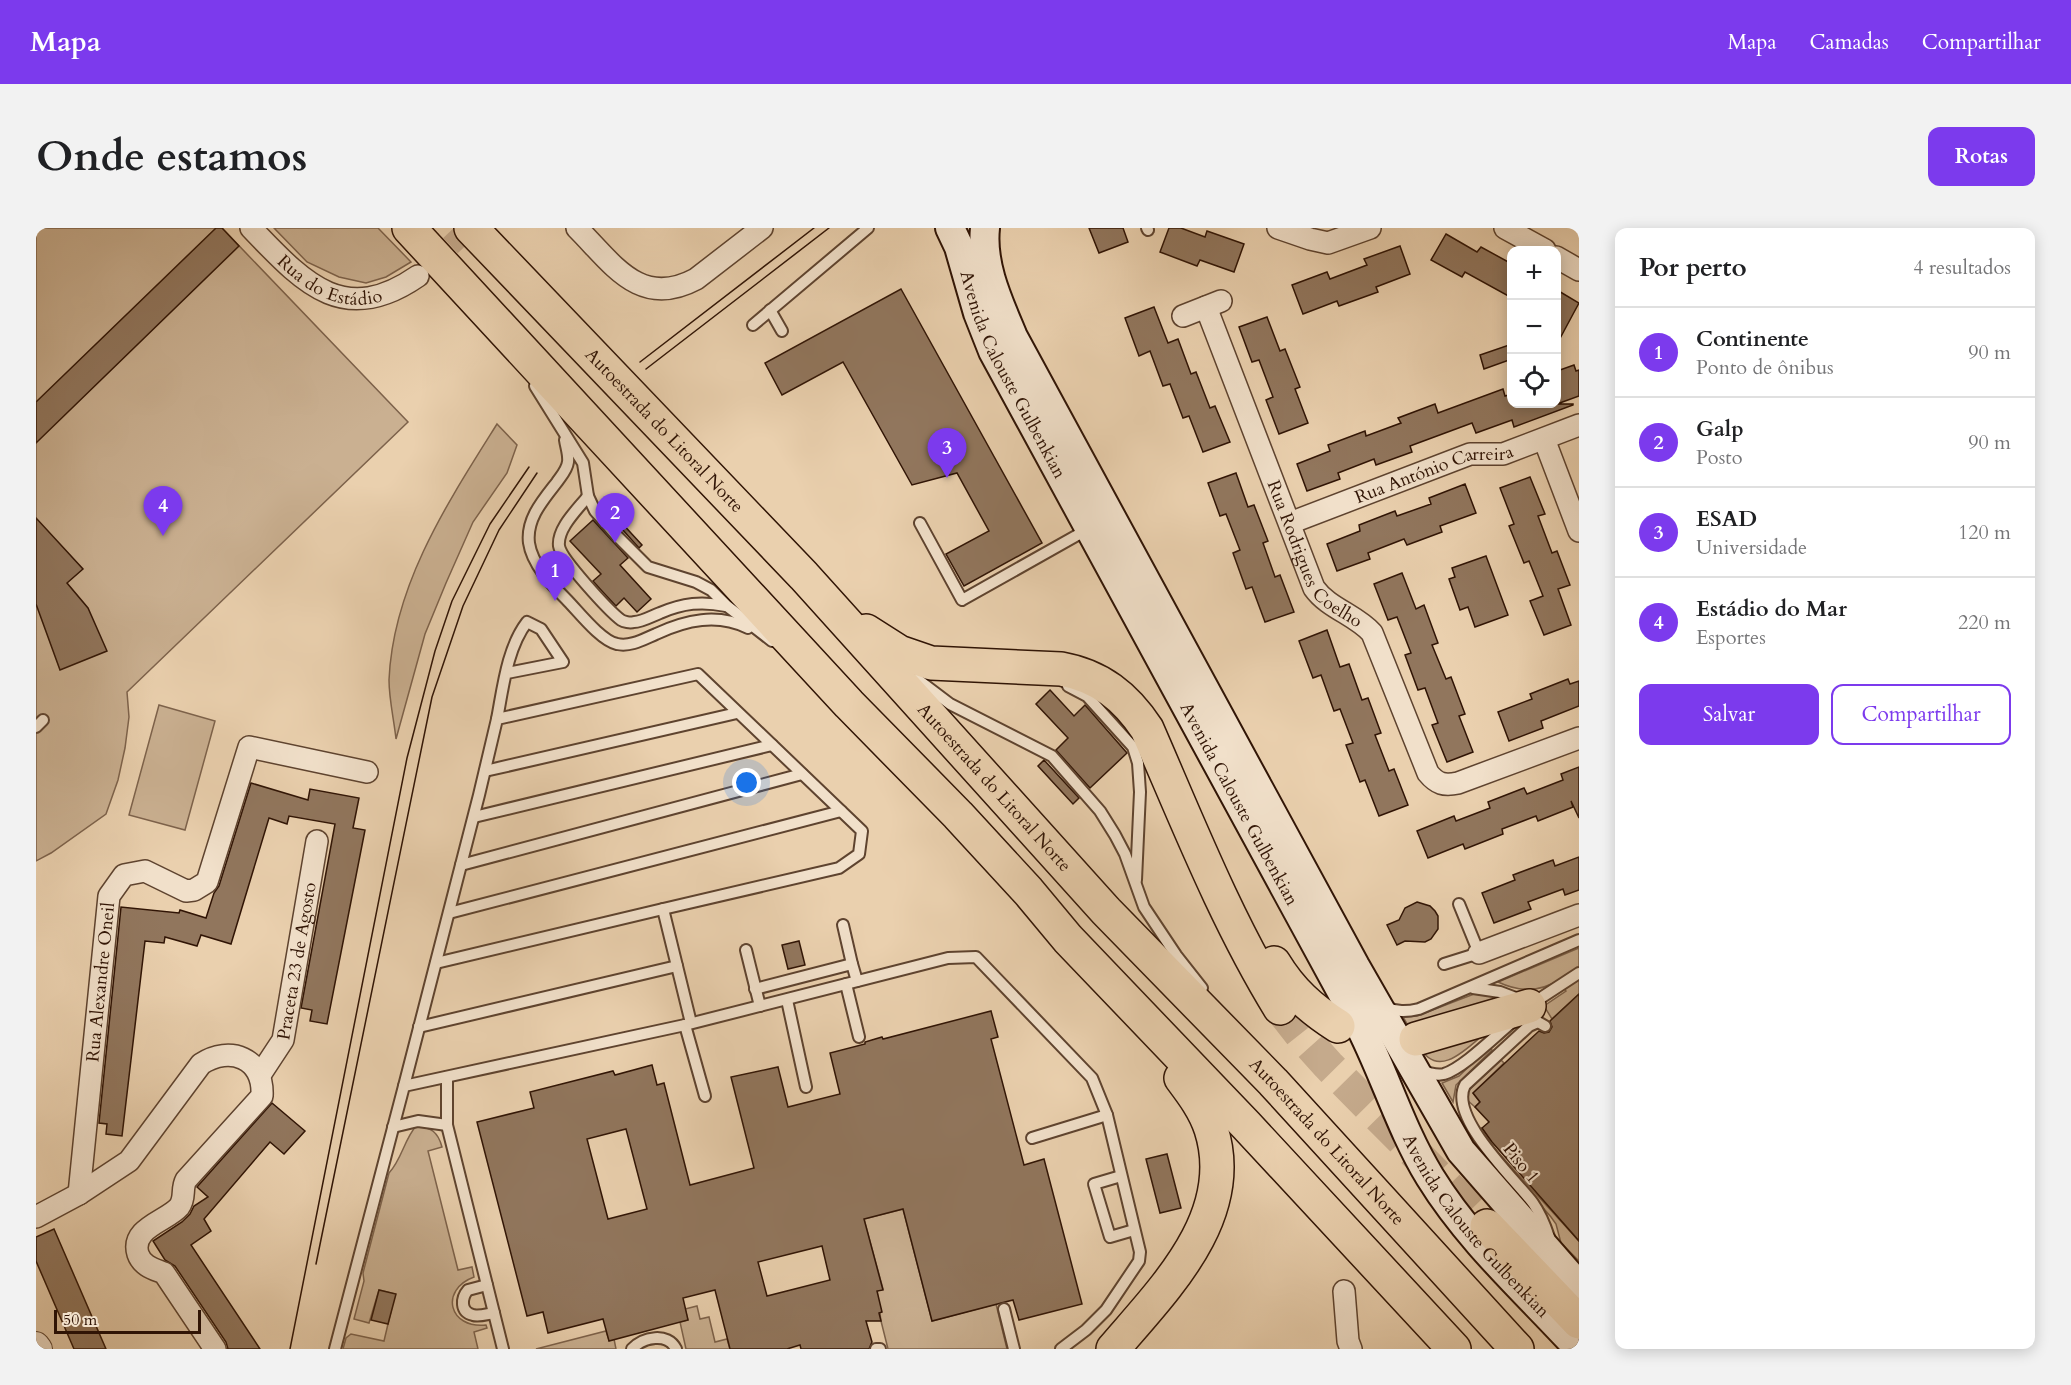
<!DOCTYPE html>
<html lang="pt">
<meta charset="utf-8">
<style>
body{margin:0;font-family:Cardo,serif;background:#f2f2f2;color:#202124}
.controls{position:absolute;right:18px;top:18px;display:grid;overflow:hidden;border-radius:12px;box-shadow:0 3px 15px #0003}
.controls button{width:54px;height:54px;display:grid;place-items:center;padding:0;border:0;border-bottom:2px solid #e0e0e0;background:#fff;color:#202124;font:30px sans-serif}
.scale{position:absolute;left:18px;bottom:15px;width:147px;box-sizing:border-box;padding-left:6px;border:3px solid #301405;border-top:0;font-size:16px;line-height:21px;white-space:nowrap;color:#301405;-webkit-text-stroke:4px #f1e0ca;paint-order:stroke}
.you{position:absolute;left:711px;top:555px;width:21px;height:21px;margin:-15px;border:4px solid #fff;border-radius:50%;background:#1a73e8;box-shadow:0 0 0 9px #1a73e833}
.badge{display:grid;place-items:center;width:39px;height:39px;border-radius:50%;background:#7c3aed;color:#fff;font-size:20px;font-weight:700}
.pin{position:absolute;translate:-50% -50px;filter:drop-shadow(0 2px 3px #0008)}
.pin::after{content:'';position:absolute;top:32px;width:21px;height:18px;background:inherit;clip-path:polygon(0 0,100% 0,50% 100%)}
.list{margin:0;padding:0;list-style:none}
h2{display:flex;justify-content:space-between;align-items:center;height:78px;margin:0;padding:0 24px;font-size:26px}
h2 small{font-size:20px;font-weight:400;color:#757577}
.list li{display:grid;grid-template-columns:39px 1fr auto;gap:18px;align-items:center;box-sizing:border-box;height:90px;padding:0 24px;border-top:2px solid #e0e0e0}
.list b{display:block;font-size:22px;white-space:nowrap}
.list p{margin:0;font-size:20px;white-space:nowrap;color:#757577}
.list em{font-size:20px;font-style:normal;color:#757577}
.actions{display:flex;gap:12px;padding:18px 24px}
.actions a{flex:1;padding:14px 0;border:2px solid #7c3aed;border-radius:12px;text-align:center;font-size:21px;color:#7c3aed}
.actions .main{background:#7c3aed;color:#fff}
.icon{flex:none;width:33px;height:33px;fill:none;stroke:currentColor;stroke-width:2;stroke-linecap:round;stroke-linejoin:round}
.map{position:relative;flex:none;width:1543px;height:1121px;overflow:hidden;border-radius:12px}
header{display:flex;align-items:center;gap:36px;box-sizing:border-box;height:84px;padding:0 30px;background:#7c3aed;color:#fff}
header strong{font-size:28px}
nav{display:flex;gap:33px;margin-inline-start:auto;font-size:21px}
.intro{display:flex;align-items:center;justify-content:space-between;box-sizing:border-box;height:144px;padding:0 36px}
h1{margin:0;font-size:42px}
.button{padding:15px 27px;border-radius:12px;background:#7c3aed;color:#fff;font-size:21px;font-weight:700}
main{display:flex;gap:36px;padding:0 36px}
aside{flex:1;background:#fff;border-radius:12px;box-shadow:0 3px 15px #0003}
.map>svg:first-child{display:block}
.green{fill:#cab091;stroke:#7d624b;stroke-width:1.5}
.building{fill:#91765d;stroke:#301405;stroke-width:1.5;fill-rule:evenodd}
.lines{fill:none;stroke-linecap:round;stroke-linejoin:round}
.minor-tunnel{stroke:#c5aa8c;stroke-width:21;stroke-dasharray:21 10;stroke-linecap:butt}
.motorway-tunnel{stroke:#c5aa8c;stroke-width:33;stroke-dasharray:33 16;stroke-linecap:butt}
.service-casing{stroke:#5e432f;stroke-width:14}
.minor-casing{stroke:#5e432f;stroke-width:24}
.tertiary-casing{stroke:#5e432f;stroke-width:28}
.secondary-casing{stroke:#301405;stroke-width:32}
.motorway-casing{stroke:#301405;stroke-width:36}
.service{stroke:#f1e0ca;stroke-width:10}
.minor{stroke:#f1e0ca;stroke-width:21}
.tertiary{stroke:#f1e0ca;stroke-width:26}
.secondary{stroke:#f1e0ca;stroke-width:28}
.motorway{stroke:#ead0ae;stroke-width:33}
.tram{stroke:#301405;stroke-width:1.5}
.labels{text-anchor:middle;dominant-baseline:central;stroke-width:4.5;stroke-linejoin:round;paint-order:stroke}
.street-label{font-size:18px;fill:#301405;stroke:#f1e0ca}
</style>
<header>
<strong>Mapa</strong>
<nav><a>Mapa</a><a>Camadas</a><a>Compartilhar</a></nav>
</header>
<div class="intro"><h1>Onde estamos</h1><a class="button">Rotas</a></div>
<main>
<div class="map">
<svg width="1543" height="1121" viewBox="0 0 1543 1121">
<rect width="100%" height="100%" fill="#ead0ae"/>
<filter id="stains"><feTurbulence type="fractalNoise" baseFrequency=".00333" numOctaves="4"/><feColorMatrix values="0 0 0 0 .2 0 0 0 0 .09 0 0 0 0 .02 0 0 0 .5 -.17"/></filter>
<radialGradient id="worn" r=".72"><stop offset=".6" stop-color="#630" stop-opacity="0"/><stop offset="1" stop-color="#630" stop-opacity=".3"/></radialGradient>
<g class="green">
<path d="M0,0h186l186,194 -281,270 2,25 -4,31 -7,32 -12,34 -55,39 -15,8z"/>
<path d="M238,0h104l33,34 -25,15 -20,6 -27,-6 -32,-15z"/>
<path d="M461,196l20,21 -10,28 -34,49 -27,61 -21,51 -29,105c-2,-19 -7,-40 -7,-59 4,-95 59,-178 108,-256z"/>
<path d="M123,477l56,16 -30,109 -56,-15z"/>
<path d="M1543,720v46l-27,25 -8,-13 22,-15 -7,-11c-19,12 -40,12 -61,2z"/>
<path d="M1438,766l19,2 10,4 -93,29 -7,-12 14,-1z"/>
<path d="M1455,800c-20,16 -53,56 -72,17z"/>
<path d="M1453,819l3,3 -36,35 -3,17 -11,-19 17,-7z"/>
<path d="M1465,832l3,3 -31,30 7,9 -5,5 -9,-8v-6z"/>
<path d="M380,898c15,1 22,6 26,21l-14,4 30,119 14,-3 2,10c-35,13 -25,52 12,48l1,3 -13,4 4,17h-135l3,-11 5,-4 33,7 11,-47 -16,-4 -10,33 -15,-4 10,-38 -1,-8 26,-100c13,-14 15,-33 27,-47z"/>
<path d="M1446,900l12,20 85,93v20l-18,-18 -5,-19 -5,-7 -59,-68 -12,-20z"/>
<path d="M867,981l29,112 64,-17 11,45h-119l-7,-28 -4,-30 6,-2 -19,-70z"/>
<path d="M661,1078l3,13 9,-2 6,25 12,-3 3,10h-44l-6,-27 8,-2 -3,-11z"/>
<path d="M570,1103l3,9 5,-1 2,10h-80z"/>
</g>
<g class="building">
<path d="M180,0h6l17,18 -203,197v-41z"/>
<path d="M1053,0h34l5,14 -29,11z"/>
<path d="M1133,0h12l24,9 2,-6 37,13 -10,28 -34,-12 -3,6 -37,-14z"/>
<path d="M1410,6l31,18 4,-5 31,17v34l-47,-26 -3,5 -31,-17z"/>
<path d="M1364,18l10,28 -34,13 2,5 -39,14 -2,-5 -34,13 -11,-29 35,-13 3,7 37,-14 -3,-6z"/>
<path d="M865,61l141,254 -78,43 -18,-32 43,-23 -32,-58 -45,12 -69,-123 -61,33 -17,-32z"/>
<path d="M1521,62l22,13 -22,41z"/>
<path d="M1118,79l14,36 10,-4 13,35 5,-2 14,36 5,-2 15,36 -27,10 -14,-36 -6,2 -13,-34 -7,2 -13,-35 -11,5 -14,-38z"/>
<path d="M1231,89l13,34 5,-2 15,38 -5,2 13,34 -29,11 -13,-34 7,-3 -14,-37 -7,2 -13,-35z"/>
<path d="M1476,116v15l-28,10 -4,-14z"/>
<path d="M1538,137l2,6 3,-1v26l-22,8h16v1l-59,22 -2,-7 -36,13 -4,-10 -62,23 2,6 -36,13 -2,-6 -36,14 2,6 -33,12 -10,-27 33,-13 -2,-6 37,-14 1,5 35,-13 -3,-5 37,-14 3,9 65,-24 2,7 7,-2v10h45v-33z"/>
<path d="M1200,245l12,34 6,-2 14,36 -5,2 12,34 5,-2 14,37 -29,10 -13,-35 -6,2 -13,-36 7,-3 -14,-36 -6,2 -12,-33z"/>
<path d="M1494,249l15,37 -7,2 14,37 5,-2 13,34 -12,4 13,36 -27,10 -14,-34 13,-5 -14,-35 -5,2 -15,-37 5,-2 -14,-36z"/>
<path d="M1429,256l11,29 -36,13 2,6 -35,13 -3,-6 -36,14 2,6 -33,12 -10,-27 33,-13 -1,-6 36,-14 2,5 34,-12 -2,-6z"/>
<path d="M571,279l35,38 -3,3 -35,-39z"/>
<path d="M0,290l47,51 -16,14 21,25 19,43 -47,19 -24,-66z"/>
<path d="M557,292l35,38 -8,7 31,34 -14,13 -13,-14 -8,8 -14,-15 -9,-10 8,-7 -31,-33z"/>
<path d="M1450,328l22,59 -33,12 -7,-20 -8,3 -11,-31 6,-2 -3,-9z"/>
<path d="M1366,345l14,36 8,-4 14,38 -6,2 14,34 5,-2 14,37 -6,2 14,36 -26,10 -15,-37 6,-2 -13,-35 -7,2 -13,-35 6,-2 -14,-36 -9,3 -14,-36z"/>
<path d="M1291,402l13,37 9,-3 13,36 6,-2 13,35 -6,2 14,36 5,-2 14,36 -29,11 -14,-36 -5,2 -14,-37 7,-2 -13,-34 -6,2 -13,-36 -8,3 -14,-37z"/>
<path d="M1532,451l2,5 9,-3v25l-38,15 2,7 -34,13 -11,-29 34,-13 -2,-5z"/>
<path d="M1014,462l24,26 11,-11 42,48 -37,35 -34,-38 12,-12 -32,-34z"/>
<path d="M1008,532l35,38 -6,6 -35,-38z"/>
<path d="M1543,539v51l-8,-17 2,6 -35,14 -2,-5 -34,13 1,5 -38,15 -2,-5 -35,14 -11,-27 37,-15 2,5 34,-13 -2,-6 36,-14 3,6 36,-14 -2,-6z"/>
<path d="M215,555l57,17 2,-11 49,9 -6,30 12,2 -38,194 -17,-3 2,-11 -11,-2 34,-184 -46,-8 -2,8 -18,-6 -38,126 -30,-9 -4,11 -32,-9 -1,6 -19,-2 -23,195 -16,-2 1,-10 -8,-1 22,-216 58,6 1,-3 26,8 8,-25 5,-7z"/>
<path d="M1543,629v33l-14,5 -2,-6 -35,13 3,7 -37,14 -12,-30 33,-13 -2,-5 40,-15 2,6z"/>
<path d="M1381,674l13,4 5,5 3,5v13l-7,10 -6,3 -20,-1 -8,4 -10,-20 12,-5 6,-12z"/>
<path d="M763,713l6,24 -17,4 -6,-24z"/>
<path d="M1543,766v247l-87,-99 -10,-14 7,-6 -14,-15 5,-5 -7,-9 66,-62 5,2 5,-1 3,-5 -2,-6z"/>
<path d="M955,783l7,26 -7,2 33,126 20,-6 38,145 -63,16 -6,-20 -81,21 -29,-112 -39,10 19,71 -6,1 5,21 -3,1 2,8h-15l6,21 -3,7h-68l-1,-4 -13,4h-57l-15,-59 -32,8 5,22 -79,21 -6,-22 -55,14 -5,-21 -16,4 -50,-194 57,-14 -4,-16 83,-21 2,4 37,-10 5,20 7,-2 26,102 64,-17 -23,-91 47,-10 10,40 52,-13 -10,-41 35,-9v-2l17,-5 1,2zM590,901l21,80 -39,10 -21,-80zM786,1018l8,34 -63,16 -9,-34z"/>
<path d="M236,875l33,28 -21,23 -14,-12 -66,77 7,12 -20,14 69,104h-32l-2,-7 -51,-76 -10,-6 -12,-19 29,-19 8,-8 4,-8 14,-9 -11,-10z"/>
<path d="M1131,926l14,54 -21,5 -14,-54z"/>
<path d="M18,1001l52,120h-32l-38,-88v-24z"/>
<path d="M343,1062l17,4 -8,30 -17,-4z"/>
</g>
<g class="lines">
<path class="minor-tunnel" d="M392,39l41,-39"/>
<path class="motorway-tunnel" d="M1244,780l22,28 26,29 159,161"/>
<defs>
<g id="service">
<path d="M1111,0l1,2"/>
<path d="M734,82l12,21"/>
<path d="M717,97l115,-97"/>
<path d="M499,158l48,77 5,33 7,15 21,24 32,32 48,15 15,8 16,16 45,35"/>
<path d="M529,212c1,7 4,15 3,22 -1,8 -7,14 -11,20 -14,18 -31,37 -28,61 3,21 22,41 37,56 12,12 35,42 51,45 14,3 27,-5 39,-10 30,-14 61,-21 92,-6"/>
<path d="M552,268c-10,13 -31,32 -29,50 2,13 50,65 62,74 3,2 9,3 13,2 8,0 18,-6 26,-9 23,-10 42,-12 66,-7"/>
<path d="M884,295l42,77 128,-72"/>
<path d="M881,451l33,25 102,52 48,55 15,24 10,19 19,53 32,48 26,33"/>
<path d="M1032,458l19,10 46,51 5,16 2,29 -4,88"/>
<path d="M461,491c6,-31 10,-71 30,-97l14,7 22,33 -56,11"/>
<path d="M0,499l7,-7"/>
<path d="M449,543l252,-58"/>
<path d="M438,589l298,-72"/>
<path d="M425,637l341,-91"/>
<path d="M413,685l392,-102"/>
<path d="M807,697l9,39"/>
<path d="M710,722l14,56"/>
<path d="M400,735l227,-54"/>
<path d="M1408,736l35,-11 -20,-49"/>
<path d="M810,756l13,53"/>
<path d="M1437,760l27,4 21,8"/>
<path d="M719,761l97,-25 5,17"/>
<path d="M751,772l19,87"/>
<path d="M1494,777l49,-32"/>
<path d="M1349,779c12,5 21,5 34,2l160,-69"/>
<path d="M649,797l20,71"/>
<path d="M1509,798l-7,-4 -9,4 -64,59c-17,32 49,93 68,118 7,10 12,22 16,34"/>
<path d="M383,799l258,-61"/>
<path d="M1384,842c8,3 16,6 24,4 19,-6 49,-36 66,-50"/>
<path d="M411,849v48l56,224"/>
<path d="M368,858l75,-291 18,-76 201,-45 164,157 -3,23 -20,14 -176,41 28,114"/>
<path d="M357,899l25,-6 29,4"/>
<path d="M996,910l75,-23"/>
<path d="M1085,948l-27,8 16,53 24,-7"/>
<path d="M451,1057l-19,5c-7,8 -8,22 5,25 6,2 14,-1 21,-2"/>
<path d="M968,1081l10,40"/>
<path d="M299,1121l69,-263 281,-61 263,-67 28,-1 116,121 15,37 33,137 -1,9 -33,49 -20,20 -25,19"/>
<path d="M596,1121c11,-12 36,-17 44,0"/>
<path d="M840,1121h4"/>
</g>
<g id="minor">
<path id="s1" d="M215,0c52,54 92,100 167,48"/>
<path d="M541,0c36,36 63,81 119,51l66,-51"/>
<path d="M1242,0l32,11 18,4 42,-15"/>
<path d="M1469,0l40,22"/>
<path d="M1520,29l23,13"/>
<path id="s2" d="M1170,79l108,281c14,20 42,27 58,45l56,140c9,11 16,13 30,10l121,-45"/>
<path d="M1147,88l38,-15"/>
<path d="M1508,211l35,92"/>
<path id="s3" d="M1254,295l180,-69h33l76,-29"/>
<path d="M1443,725l100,-38"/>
<path id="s4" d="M224,847l23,-35 34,-199"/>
<path id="s5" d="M43,966l30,-298 15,-21 21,-4 41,20 8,-1 13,-8 42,-135 118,25"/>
<path d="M0,989l43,-23 50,-33 72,-97c29,-19 63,-6 61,32l-76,84c-5,9 0,18 -7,27 -12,14 -49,21 -41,47 4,12 16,15 26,19l51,76"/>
<path d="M1308,1063l4,50 3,8"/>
</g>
<path id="tertiary" d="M0,1117l3,4"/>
<g id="secondary">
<path id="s6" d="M914,0l9,19 19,66 15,38 364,669c27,51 43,108 73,157 40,65 98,116 149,172"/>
<path d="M949,0c-4,38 14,75 28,109l342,629 106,185 118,135"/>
</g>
<g id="motorway">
<path d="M373,0l440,476 109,111 70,76 40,48 178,186 208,224"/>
<path id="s7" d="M435,0l333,348 302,335 167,171 244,267"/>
<path d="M830,403l33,21 32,11 130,6c39,7 65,28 86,60 41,94 79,191 133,279"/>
<path d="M1238,735c17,28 37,46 64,63"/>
<path d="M1380,811l113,-33"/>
<path d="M1451,998l92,96"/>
<path d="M1077,1121c51,-60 126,-133 98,-220 -6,-19 -18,-35 -30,-51"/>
</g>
</defs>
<use href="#service" class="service-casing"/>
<use href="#minor" class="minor-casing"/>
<use href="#tertiary" class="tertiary-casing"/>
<use href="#secondary" class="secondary-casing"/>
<use href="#motorway" class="motorway-casing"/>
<use href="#service" class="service"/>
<use href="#minor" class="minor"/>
<use href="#tertiary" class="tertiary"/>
<use href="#secondary" class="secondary"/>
<use href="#motorway" class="motorway"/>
<g class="tram">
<path d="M604,134l174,-134"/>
<path d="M610,141l183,-141"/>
<path d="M280,1036l116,-567 31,-91 36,-76 38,-57"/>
<path d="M254,1121l117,-591 28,-107 17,-50 38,-77 39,-57"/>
</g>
</g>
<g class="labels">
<g class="street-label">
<text stroke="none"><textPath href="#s1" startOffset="99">Rua do Estádio</textPath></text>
<text stroke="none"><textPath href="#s6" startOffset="160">Avenida Calouste Gulbenkian</textPath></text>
<text stroke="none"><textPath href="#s7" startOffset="280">Autoestrada do Litoral Norte</textPath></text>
<text stroke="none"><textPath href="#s3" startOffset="153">Rua António Carreira</textPath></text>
<text stroke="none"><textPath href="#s2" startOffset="273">Rua Rodrigues Coelho</textPath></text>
<text stroke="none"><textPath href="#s7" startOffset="766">Autoestrada do Litoral Norte</textPath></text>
<text stroke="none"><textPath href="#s6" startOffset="646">Avenida Calouste Gulbenkian</textPath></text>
<text stroke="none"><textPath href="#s4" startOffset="122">Praceta 23 de Agosto</textPath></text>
<text stroke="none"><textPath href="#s5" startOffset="213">Rua Alexandre Oneil</textPath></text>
<text stroke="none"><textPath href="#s7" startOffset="1252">Autoestrada do Litoral Norte</textPath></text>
<text transform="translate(1485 935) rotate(51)">Piso 1</text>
<text stroke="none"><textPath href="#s6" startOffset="1132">Avenida Calouste Gulbenkian</textPath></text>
</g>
</g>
<rect width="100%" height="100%" filter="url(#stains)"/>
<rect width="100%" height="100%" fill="url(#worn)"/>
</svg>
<div class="controls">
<button>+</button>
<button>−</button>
<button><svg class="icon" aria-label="locate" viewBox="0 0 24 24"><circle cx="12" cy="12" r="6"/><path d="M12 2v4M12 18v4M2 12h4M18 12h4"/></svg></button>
</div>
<div class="scale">50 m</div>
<div class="you"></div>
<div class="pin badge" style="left:519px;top:373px">1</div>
<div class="pin badge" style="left:579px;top:315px">2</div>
<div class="pin badge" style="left:911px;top:250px">3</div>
<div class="pin badge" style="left:127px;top:308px">4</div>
</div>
<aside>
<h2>Por perto<small>4 resultados</small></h2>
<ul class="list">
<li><span class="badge">1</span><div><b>Continente</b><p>Ponto de ônibus</p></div><em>90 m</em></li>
<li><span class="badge">2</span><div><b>Galp</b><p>Posto</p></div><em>90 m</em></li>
<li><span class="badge">3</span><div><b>ESAD</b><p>Universidade</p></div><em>120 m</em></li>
<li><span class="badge">4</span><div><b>Estádio do Mar</b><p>Esportes</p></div><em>220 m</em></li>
</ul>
<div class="actions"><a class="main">Salvar</a><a>Compartilhar</a></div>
</aside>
</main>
